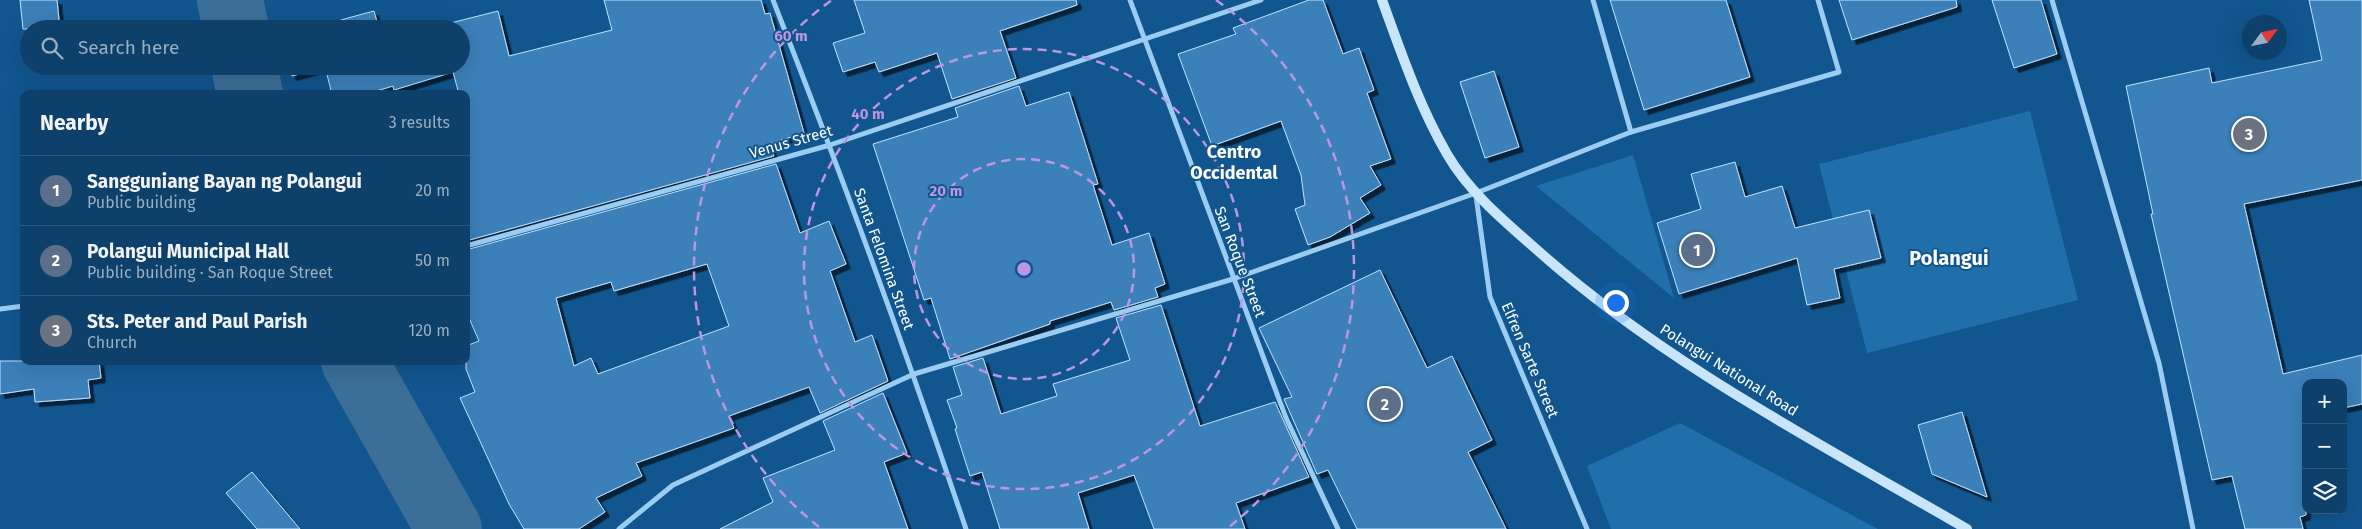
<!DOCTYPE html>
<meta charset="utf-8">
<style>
body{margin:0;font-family:"Fira Sans",sans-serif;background:#1b4b72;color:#f1f3f6}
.controls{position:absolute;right:15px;bottom:15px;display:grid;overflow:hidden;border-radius:10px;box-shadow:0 5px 20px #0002}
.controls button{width:45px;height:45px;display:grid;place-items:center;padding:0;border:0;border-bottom:1px solid #2d597e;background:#0d406a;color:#f1f3f6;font:25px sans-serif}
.compass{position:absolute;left:2242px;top:15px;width:45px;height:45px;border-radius:50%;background:#0d406a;box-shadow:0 5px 20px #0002;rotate:57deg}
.you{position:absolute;left:1615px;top:302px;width:18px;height:18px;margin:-12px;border:4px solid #fff;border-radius:50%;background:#1a73e8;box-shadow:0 0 0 8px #1a73e833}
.badge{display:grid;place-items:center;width:32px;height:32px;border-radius:50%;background:#e797bd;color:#fff;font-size:16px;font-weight:700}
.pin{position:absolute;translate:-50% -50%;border:2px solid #fff;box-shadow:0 1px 5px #0006}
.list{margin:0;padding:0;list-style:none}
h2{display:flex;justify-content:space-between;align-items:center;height:65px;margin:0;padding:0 20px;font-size:21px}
h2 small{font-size:16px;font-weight:400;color:#9aafc1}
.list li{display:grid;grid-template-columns:32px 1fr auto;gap:15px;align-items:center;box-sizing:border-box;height:70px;padding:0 20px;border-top:1px solid #2d597e}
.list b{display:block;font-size:19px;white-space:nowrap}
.list p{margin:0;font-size:16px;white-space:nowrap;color:#9aafc1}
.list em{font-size:16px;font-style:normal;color:#9aafc1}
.icon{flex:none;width:28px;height:28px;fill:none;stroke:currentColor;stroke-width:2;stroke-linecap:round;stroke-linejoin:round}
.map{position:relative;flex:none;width:2362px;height:529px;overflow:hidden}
.search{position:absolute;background:#0d406a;box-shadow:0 5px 20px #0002;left:20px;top:20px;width:450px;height:55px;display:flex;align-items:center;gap:12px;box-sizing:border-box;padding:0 18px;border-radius:28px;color:#9aafc1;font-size:19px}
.panel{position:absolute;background:#0d406a;box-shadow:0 5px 20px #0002;left:20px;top:90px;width:450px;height:275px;border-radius:10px}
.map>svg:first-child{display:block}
.green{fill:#206fab}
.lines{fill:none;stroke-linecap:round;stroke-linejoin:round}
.river{stroke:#3c6f98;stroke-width:66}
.building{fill:#3a80b8;stroke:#c2e3fd;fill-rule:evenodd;filter:url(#shadow)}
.minor{stroke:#9bccf2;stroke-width:5}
.secondary{stroke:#c9e5fc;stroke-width:10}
.ring{fill:none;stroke:#bd96df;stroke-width:2.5;stroke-dasharray:9 6}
.labels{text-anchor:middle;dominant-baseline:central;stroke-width:4;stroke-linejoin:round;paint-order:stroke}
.street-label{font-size:15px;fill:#fff;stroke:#11568e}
.quarter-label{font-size:18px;font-weight:bold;fill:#fff;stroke:#11568e}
.district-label{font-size:20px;font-weight:bold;fill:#fff;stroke:#11568e}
.centre{fill:#bd96df;stroke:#11568e;stroke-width:2.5}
.ring-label{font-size:15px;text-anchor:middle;font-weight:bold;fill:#bd96df;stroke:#11568e;stroke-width:4;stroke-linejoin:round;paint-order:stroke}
</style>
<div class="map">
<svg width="2362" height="529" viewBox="0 0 2362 529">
<defs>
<filter id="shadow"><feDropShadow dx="4.5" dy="4.5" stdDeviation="0" flood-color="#0009"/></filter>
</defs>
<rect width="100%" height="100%" fill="#11568e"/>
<g class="green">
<path d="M2030,111l48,189 -211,53 -48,-189z"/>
<path d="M1633,155l41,143 -138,-112z"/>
<path d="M1680,423l198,106h-267l-24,-63z"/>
</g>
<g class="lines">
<g class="river">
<path d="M230,0l6,29"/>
<path d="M244,66l6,28"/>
<path d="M354,361l95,168"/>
</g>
</g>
<g class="building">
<path d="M20,0h37l3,29h-37z"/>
<path d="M604,0h157l4,14 5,-1 34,120 -35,11 5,12 -308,85v-147h-7l-6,-22 -59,18 -1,-4 -27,8h-34l-7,-27 -33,9 -3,-10h172v-37h-34l71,-18 11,45 103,-26z"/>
<path d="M854,0h222l1,5 -77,26 16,47 -64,21 -15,-46 -58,19 -4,-10 -32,10 -10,-29 32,-10z"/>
<path d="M1309,0h14l20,54 16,-6 15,42 -7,3 24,66 -21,7 11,19 -21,13 10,15 -40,24 -22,8 -13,-36 10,-4 -4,-30 -20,-54 -69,25 -34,-92 58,-20 -3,-6z"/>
<path d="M1610,0h116l24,77 -106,33z"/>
<path d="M1839,0h117l1,7 -105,33z"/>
<path d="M1992,0h49l16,54 -43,14z"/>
<path d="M2309,0h53v180l-118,24 39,170 79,-19v49l-19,4v-25h-37v132l-6,2 3,12h-58l-13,-53 -20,4 -61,-266h2l-27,-128 83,-18 3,15 110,-23z"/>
<path d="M374,11l5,18h-68l37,-11z"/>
<path d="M1494,71l25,76 -34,11 -25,-76z"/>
<path d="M1019,86l7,20 43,-14 29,92 -5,1 19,60 37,-12 16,51 -10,4 3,9 -44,13 -3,-8 -61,19v3l-100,35 -19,-61 -7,2 -51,-156 85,-27 -3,-9z"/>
<path d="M1735,162l10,35 37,-11 13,42 74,-18 12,48 -47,11 6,29 -33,7 -10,-47 -118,36 -22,-71 44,-14 -10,-35z"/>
<path d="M776,164l24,69 29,-12 17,43 -16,7 25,71 17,-7 16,46 -68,32 -11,-26 -80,29 5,12 -98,35 6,13 -46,22 9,14 -26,17h-55l-15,-25 -49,-106 15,-6 -9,-23v-23l13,-5 -13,-30v-61zM707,264l22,62 -131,48 -7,-16 -17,8 -18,-68 55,-16 3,9z"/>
<path d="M1380,270l47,98 25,-12 40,84 -24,12 38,77h-149l-29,-59 -11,4 -33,-75 8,-2 -33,-69z"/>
<path d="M1161,305l39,121 75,-24 34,75 -73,26 9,26h-91l-20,-54 -56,18 11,36h-89l-18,-57 -12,4 -15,-47 2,-1 -10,-28 15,-5 -9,-28 30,-9 18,56 56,-18 -4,-12 77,-24 -14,-42z"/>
<path d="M0,361h99l2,17 -13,2 2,18 -55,4 -1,-13 -34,5z"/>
<path d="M883,393l24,60 -23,9 24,67h-188l53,-27 -10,-24 72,-28 -12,-29z"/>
<path d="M1962,412l25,85 -55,-23 -14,-49z"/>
<path d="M252,472l48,57h-43l-31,-36z"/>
</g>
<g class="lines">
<g class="minor">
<path d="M773,0c69,175 133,351 193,529"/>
<path d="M1130,0l156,418 52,111"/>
<path d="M1593,0l38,132"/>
<path d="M2052,0l107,363 34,166"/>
<path d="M1476,196l14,101 97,232"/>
<path d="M466,246l364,-101 431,-145"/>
<path d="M0,309l24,-3"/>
<path d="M619,529l54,-44 241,-111 319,-95 243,-86 155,-61 208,-60 -21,-72"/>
</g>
<path class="secondary" d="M1382,0c19,52 37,106 65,154 22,38 57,67 89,95 129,115 283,194 431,280"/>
</g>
<g class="ring">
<circle cx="1024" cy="269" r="110"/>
<circle cx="1024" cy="269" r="220"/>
<path d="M819 527A330 330 0 0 1 832 0M1216 0A330 330 0 0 1 1229 527"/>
</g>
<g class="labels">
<g class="street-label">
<text transform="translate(791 142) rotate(-16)">Venus Street</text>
<text transform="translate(884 259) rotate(70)">Santa Felomina Street</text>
<text transform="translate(1240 262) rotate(69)">San Roque Street</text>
<text transform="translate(1530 360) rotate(67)">Elfren Sarte Street</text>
<text transform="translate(1729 370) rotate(32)">Polangui National Road</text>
</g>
<g class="quarter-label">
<text x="1234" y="152">Centro<tspan x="1234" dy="21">Occidental</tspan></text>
</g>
<g class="district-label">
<text x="1949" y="258">Polangui</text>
</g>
</g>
<circle cx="1024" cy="269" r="8" class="centre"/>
<g class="ring-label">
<text x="791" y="41">60 m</text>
<text x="868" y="119">40 m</text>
<text x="946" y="196">20 m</text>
</g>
</svg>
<div class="controls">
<button>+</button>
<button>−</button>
<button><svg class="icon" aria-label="layers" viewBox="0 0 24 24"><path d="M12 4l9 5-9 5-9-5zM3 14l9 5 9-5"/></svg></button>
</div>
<svg class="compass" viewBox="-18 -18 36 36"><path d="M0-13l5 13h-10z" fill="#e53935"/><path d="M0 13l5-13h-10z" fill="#9aafc1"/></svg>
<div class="you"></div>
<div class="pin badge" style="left:1697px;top:250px;background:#5c6f8a">1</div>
<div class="pin badge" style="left:1385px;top:404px;background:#5c6f8a">2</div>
<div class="pin badge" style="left:2249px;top:134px;background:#6b7280">3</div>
<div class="search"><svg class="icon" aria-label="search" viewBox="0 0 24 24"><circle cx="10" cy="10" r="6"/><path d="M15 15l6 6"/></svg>Search here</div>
<section class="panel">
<h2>Nearby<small>3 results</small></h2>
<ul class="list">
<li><span class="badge" style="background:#5c6f8a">1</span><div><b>Sangguniang Bayan ng Polangui</b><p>Public building</p></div><em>20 m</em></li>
<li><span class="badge" style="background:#5c6f8a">2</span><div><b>Polangui Municipal Hall</b><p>Public building · San Roque Street</p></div><em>50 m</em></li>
<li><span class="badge" style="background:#6b7280">3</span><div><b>Sts. Peter and Paul Parish</b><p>Church</p></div><em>120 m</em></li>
</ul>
</section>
</div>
